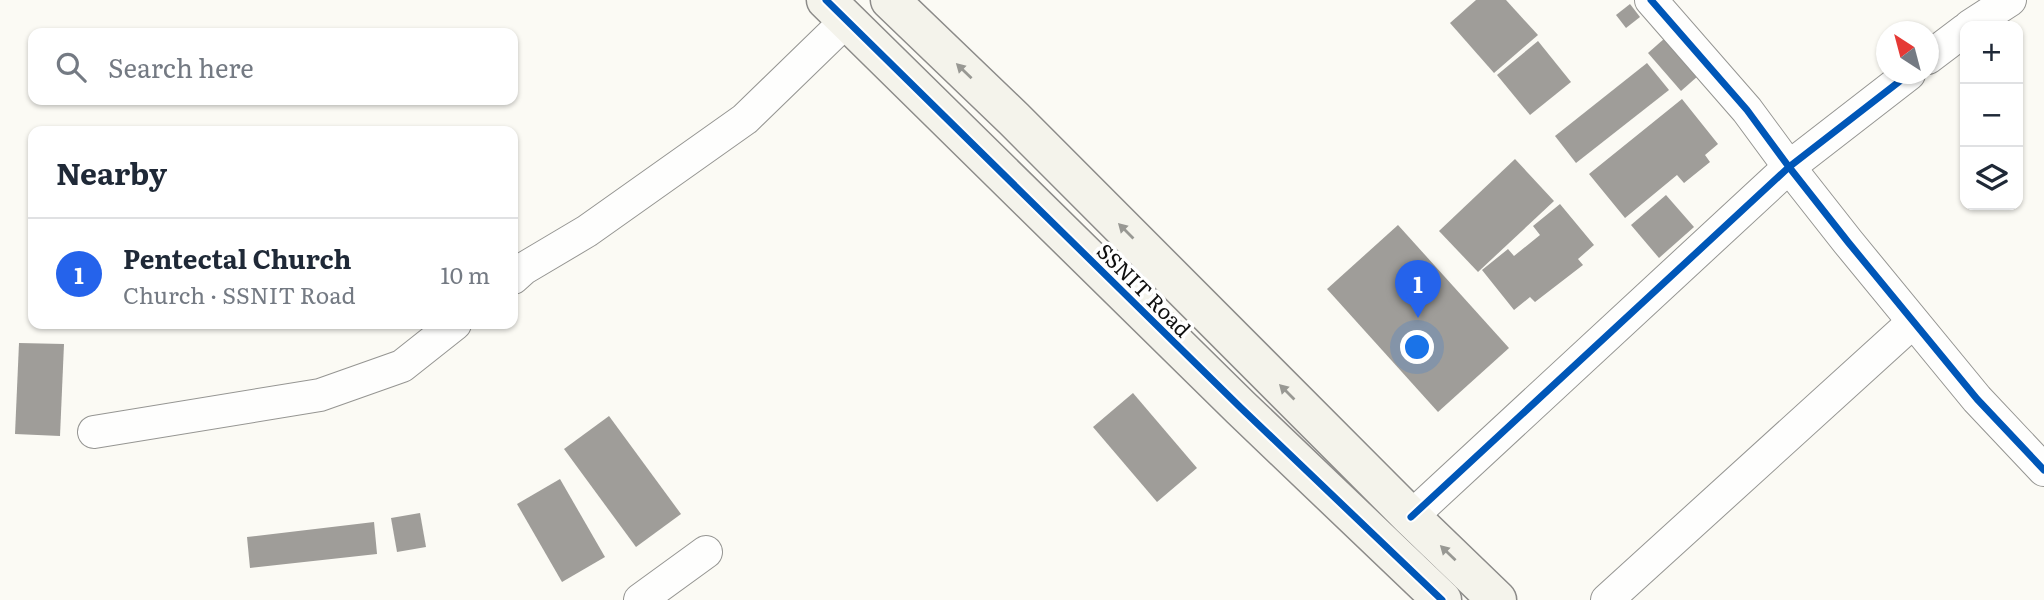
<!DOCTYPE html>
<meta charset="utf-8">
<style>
body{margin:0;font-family:Literata,serif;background:#f6f6f7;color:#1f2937}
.controls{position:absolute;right:21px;top:21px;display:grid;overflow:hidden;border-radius:14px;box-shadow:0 2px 5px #0004}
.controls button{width:63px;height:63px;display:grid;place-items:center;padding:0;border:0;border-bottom:2px solid #e0e1e3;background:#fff;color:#1f2937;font:35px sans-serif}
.compass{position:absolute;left:1876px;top:21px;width:63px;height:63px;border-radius:50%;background:#fff;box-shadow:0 2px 5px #0004;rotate:324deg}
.you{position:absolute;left:1418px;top:348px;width:24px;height:24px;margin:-18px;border:5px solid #fff;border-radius:50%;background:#1a73e8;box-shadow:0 0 0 10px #1a73e833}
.badge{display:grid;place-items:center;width:46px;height:46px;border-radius:50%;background:#2563eb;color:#fff;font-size:23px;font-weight:700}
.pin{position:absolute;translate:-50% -58px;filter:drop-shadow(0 2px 4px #0008)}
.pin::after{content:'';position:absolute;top:37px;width:24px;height:21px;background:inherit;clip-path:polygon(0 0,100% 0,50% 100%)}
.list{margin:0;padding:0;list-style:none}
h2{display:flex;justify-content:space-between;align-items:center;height:91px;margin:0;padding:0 28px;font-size:30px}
h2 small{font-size:23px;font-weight:400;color:#747a83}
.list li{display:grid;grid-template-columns:46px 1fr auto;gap:21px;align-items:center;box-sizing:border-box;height:112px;padding:0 28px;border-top:2px solid #e0e1e3}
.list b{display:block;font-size:26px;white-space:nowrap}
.list p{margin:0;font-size:23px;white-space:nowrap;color:#747a83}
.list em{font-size:23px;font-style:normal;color:#747a83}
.icon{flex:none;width:38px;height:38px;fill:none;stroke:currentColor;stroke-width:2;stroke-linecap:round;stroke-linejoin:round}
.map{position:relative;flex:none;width:2044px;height:600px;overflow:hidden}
.search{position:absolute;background:#fff;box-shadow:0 2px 5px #0004;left:28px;top:28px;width:490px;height:77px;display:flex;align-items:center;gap:18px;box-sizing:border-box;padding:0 24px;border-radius:14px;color:#747a83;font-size:26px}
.panel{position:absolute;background:#fff;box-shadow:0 2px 5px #0004;left:28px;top:126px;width:490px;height:203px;border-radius:14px}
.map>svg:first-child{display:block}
.building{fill:#9f9d99}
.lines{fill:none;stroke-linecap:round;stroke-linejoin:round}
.street-casing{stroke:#959592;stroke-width:34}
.secondary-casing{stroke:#8c8b89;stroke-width:41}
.street{stroke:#fefefd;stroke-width:32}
.secondary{stroke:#f4f3eb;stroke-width:38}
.cycleway-casing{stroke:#fff;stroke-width:11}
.cycleway{stroke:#0057b8;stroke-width:7}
.oneway{fill:#989893}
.labels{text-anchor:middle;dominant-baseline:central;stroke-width:7;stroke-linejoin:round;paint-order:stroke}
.street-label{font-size:21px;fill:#0f0f0f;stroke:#fff}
</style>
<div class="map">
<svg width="2044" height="600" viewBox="0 0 2044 600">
<rect width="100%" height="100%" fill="#fbfaf4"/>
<g class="building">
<path d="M1476,0h30l32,35 -44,38 -44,-50z"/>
<path d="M1630,4l10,13 -14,11 -10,-13z"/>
<path d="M1665,38l33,38 -17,15 -33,-38z"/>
<path d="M1538,41l33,41 -41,33 -33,-40z"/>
<path d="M1647,63l22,27 -93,73 -21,-27z"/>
<path d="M1682,99l36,45 -13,11 5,7 -26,21 -7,-8 -52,43 -36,-44z"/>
<path d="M1515,159l39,42 -76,71 -39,-41z"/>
<path d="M1666,195l28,32 -35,31 -28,-33z"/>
<path d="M1560,204l34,41 -16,14 5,6 -48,37 -5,-5 -16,13 -32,-40 26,-21 6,7 26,-21 -7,-9z"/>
<path d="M1398,225l111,123 -71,64 -111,-123z"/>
<path d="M19,343l45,1 -4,92 -45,-2z"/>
<path d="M1133,393l64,75 -40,34 -64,-75z"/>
<path d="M609,416l72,98 -45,33 -72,-98z"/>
<path d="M560,479l45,78 -43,25 -45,-78z"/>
<path d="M420,513l6,34 -29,5 -6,-34z"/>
<path d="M374,522l3,32 -127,14 -3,-31z"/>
</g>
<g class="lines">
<defs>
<g id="street">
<path d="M1651,0l96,110 42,57 59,75 129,157 67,71"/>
<path d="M1970,26l40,-26"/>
<path d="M1928,58l37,-28"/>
<path d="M513,278l10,-9 64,-38 158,-112 102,-99"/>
<path d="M94,432l226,-37 82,-29 53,-42"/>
<path d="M1411,517l378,-350 120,-93"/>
<path d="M640,600l66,-48"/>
<path d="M1607,600l306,-278"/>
</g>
<g id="secondary">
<path d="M826,0l415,408 201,192"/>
<path d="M890,0l124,119 397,398 86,83"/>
</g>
</defs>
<use href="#street" class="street-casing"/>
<use href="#secondary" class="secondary-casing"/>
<use href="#street" class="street"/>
<use href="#secondary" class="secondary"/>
<defs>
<g id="cycleway">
<path d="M826,0l415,408 201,192"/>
<path d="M1651,0l96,110 42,57 59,75 129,157 67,71"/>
<path d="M1411,517l378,-350 120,-93"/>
</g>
</defs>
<use href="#cycleway" class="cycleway-casing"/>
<use href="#cycleway" class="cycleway"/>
</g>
<defs><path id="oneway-solid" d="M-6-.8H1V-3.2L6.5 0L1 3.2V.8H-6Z" transform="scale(1.75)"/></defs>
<g class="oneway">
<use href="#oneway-solid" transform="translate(964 71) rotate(-136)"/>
<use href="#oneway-solid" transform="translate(1126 231) rotate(-135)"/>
<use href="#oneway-solid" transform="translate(1287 392) rotate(-135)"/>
<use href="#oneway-solid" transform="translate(1448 553) rotate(-136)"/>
</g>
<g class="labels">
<g class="street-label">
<text transform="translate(1145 289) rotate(45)">SSNIT Road</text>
</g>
</g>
</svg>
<div class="controls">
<button>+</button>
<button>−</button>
<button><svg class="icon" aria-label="layers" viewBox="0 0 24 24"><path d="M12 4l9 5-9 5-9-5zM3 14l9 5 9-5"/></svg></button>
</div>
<svg class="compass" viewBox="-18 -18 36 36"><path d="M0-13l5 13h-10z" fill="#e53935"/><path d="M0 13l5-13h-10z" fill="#747a83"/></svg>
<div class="you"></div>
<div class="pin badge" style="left:1418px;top:318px">1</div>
<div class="search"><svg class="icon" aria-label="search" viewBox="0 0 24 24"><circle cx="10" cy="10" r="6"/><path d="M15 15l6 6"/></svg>Search here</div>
<section class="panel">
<h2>Nearby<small></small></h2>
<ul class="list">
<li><span class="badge">1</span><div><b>Pentectal Church</b><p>Church · SSNIT Road</p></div><em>10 m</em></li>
</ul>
</section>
</div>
